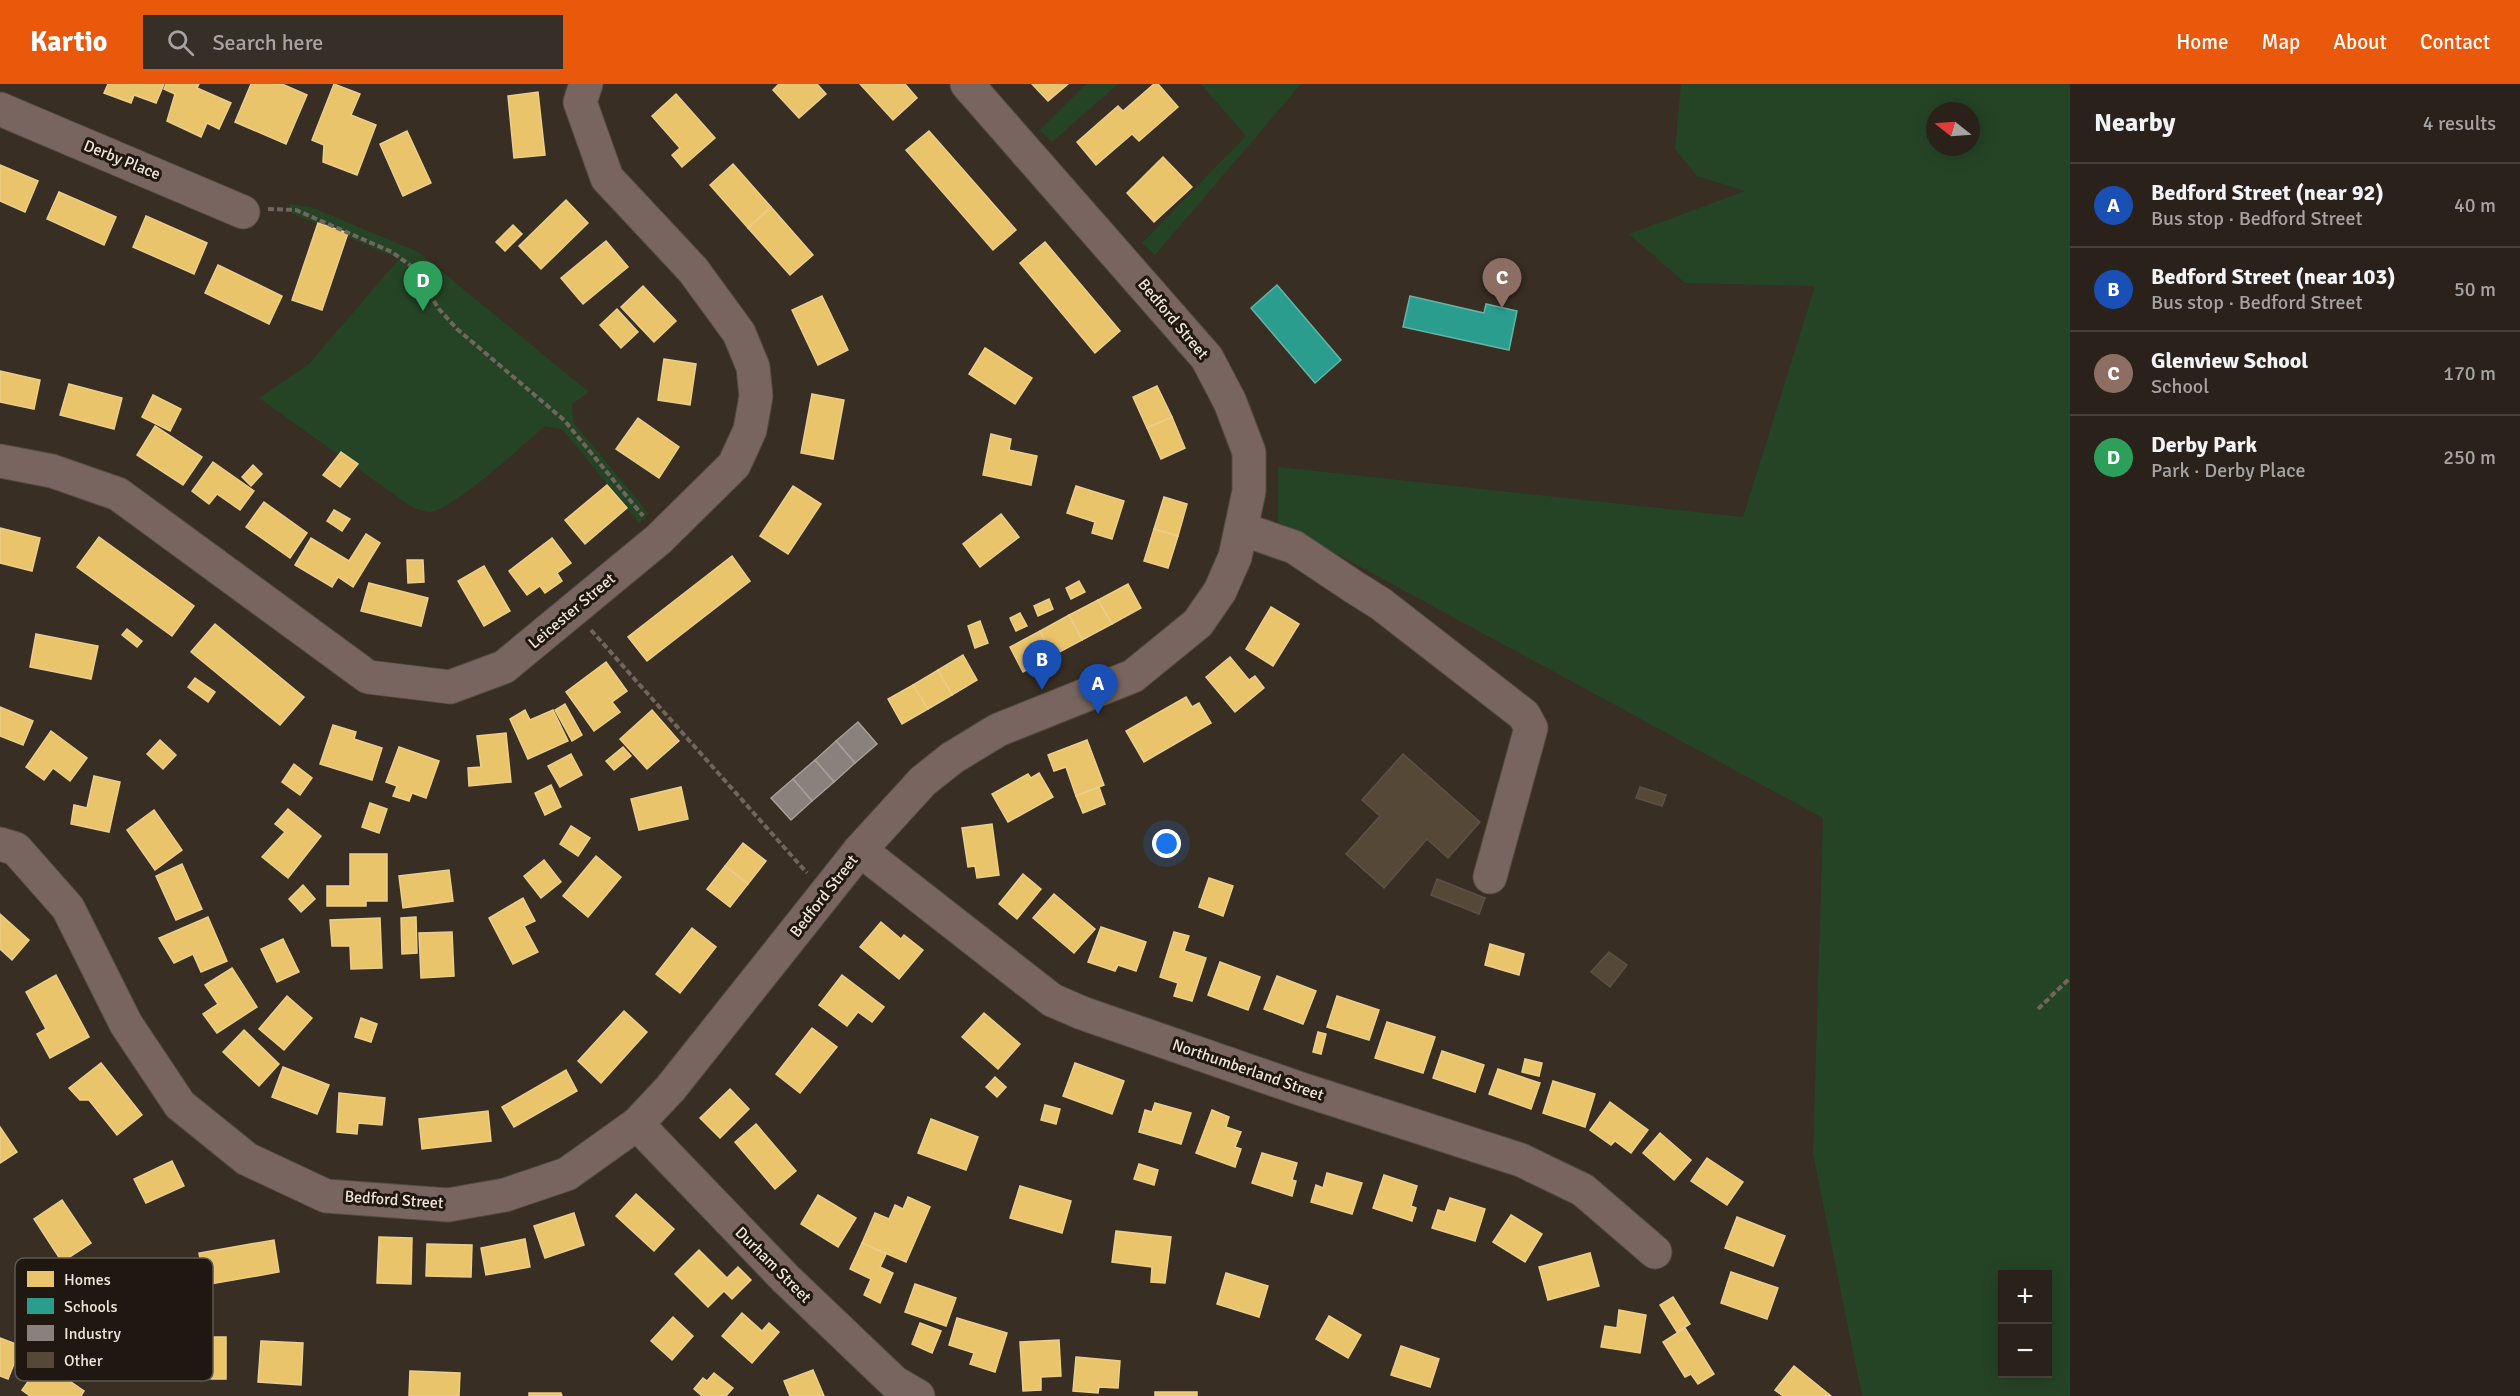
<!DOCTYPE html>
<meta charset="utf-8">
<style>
body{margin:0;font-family:Signika,sans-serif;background:#362f27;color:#f1f3f6}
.controls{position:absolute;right:18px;bottom:18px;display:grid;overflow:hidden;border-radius:0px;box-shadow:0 3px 15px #0003}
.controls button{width:54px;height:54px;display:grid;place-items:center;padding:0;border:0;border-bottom:2px solid #463f39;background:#2a221a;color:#f1f3f6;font:30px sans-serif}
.compass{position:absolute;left:1926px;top:18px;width:54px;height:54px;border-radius:50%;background:#2a221a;box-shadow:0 3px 15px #0003;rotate:287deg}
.you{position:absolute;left:1167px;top:760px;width:21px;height:21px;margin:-15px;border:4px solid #fff;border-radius:50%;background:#1a73e8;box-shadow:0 0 0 9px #1a73e833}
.badge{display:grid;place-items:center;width:39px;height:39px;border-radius:50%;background:#ea580c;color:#fff;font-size:20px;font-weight:700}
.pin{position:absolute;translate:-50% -50px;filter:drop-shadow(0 2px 3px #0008)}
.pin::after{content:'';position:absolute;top:32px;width:21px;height:18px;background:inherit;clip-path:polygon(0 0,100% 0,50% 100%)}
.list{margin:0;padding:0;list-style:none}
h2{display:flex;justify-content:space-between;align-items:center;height:78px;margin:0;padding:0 24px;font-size:26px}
h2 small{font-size:20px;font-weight:400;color:#a5a4a2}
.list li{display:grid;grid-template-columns:39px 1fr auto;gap:18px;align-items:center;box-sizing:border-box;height:84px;padding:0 24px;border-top:2px solid #463f39}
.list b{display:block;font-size:22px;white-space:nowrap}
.list p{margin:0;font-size:20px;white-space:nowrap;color:#a5a4a2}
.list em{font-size:20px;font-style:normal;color:#a5a4a2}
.icon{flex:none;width:33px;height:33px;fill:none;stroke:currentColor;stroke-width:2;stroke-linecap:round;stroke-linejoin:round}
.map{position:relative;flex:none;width:2070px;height:1312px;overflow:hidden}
header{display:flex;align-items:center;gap:36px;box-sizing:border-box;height:84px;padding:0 30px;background:#ea580c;color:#fff}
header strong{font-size:28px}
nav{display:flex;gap:33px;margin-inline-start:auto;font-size:21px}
.search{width:420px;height:54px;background:#362f27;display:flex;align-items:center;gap:15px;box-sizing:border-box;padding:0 21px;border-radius:0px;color:#a5a4a2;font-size:22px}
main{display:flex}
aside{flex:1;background:#2a221a}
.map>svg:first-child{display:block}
.green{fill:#254426;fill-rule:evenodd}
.homes{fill:#e9c46a;stroke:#ebce8c;stroke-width:1.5}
.schools{fill:#2a9d8f;stroke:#66b3a6;stroke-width:1.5}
.industry{fill:#8a817c;stroke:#a99f98;stroke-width:1.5}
.building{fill:#554837;stroke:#5a5249;stroke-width:1.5}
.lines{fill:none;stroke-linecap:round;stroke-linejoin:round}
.minor-casing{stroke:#544b42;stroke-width:35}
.path{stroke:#72645e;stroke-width:4;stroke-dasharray:6 3;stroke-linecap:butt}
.minor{stroke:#78655f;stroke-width:33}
.labels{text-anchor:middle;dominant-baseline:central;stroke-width:6;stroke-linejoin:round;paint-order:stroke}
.street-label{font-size:16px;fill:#f1e5da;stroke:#201810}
.key{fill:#201810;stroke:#5f564d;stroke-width:1.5}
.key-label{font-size:16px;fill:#f1e5da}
</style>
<header>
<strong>Kartio</strong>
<div class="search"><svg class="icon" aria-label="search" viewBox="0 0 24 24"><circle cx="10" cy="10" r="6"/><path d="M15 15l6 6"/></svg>Search here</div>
<nav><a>Home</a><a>Map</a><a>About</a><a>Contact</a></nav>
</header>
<main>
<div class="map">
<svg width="2070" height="1312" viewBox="0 0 2070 1312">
<rect width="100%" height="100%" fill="#382e23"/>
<g class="green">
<path d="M1086,0h32l-66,58 -12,-12z"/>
<path d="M1201,0h100l-146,171 -13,-12 104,-107z"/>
<path d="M1681,0h389v1312h-208l-49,-242 10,-336 -545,-296v-55l465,50 72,-231 -130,-3 -56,-49 116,-43 -48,-15 -22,-27zM1935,27h36v36h-36zM2002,1190h46v100h-46z"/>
<path d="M289,120l22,3 107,45 171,140 -17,12 1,18 76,92 -10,9 -77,-94 -17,-3c-20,17 -94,87 -117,86 -6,-1 -13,-4 -18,-6l-151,-108 50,-34 90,-105 -108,-46z"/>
</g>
<g class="homes">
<path d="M108,0h56l-8,19 -22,-8 -3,8 -27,-10z"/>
<path d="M166,0h33l-2,4 34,15 -12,26 -12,-6 -6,14 -34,-16 8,-27 -11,-5z"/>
<path d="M251,0h31l25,11 -21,49 -51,-22z"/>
<path d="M334,0l26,10 -9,21 25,10 -19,50 -34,-13 1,-17 -12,-5z"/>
<path d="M779,0h38l9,10 -27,24 -26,-28z"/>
<path d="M860,0h45l12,14 -24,22z"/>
<path d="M1032,0h36l-20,17z"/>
<path d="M1154,0h4l20,23 -39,34 -7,-7 -36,31 -19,-23 41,-36 5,5z"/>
<path d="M538,8l7,63 -31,3 -6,-62z"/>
<path d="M676,10l39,44 -33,29 -10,-12 8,-7 -28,-32z"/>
<path d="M407,47l24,52 -28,13 -23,-52z"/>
<path d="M929,47l87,99 -23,20 -87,-100z"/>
<path d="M1163,73l29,30 -38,35 -27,-29z"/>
<path d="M733,80l38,43 -23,21 -38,-43z"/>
<path d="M0,81l38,16 -13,31 -25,-11z"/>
<path d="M59,108l57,25 -12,28 -57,-26z"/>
<path d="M566,116l22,23 -47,46 -22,-23z"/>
<path d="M771,123l42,48 -23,20 -42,-47z"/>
<path d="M146,132l61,27 -13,31 -61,-27z"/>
<path d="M318,139l30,10 -26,77 -30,-10z"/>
<path d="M513,141l9,9 -17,17 -9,-9z"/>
<path d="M606,157l22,26 -45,37 -22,-26z"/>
<path d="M1045,158l75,89 -25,22 -75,-90z"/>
<path d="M218,181l64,31 -13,28 -64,-31z"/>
<path d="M643,202l33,35 -22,21 -33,-35z"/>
<path d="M822,212l26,54 -30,15 -26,-55z"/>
<path d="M617,225l21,23 -17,16 -21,-23z"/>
<path d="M985,264l47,30 -17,26 -46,-30z"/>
<path d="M664,275l32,5 -6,41 -32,-5z"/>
<path d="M0,287l40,9 -6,29 -34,-7z"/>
<path d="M69,300l53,14 -8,31 -54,-14z"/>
<path d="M1157,302l15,31 -25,11 -14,-31z"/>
<path d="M812,310l32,6 -11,59 -32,-6z"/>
<path d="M153,311l28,14 -11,22 -28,-14z"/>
<path d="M1172,333l13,31 -24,11 -14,-31z"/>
<path d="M638,334l41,29 -20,31 -43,-29z"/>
<path d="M155,342l47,31 -19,28 -46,-30z"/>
<path d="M991,350l20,5 -2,11 28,6 -6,29 -48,-10z"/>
<path d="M341,368l17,12 -18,23 -17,-12z"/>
<path d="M213,378l41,29 -14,19 -23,-16 -8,10 -17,-13z"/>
<path d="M253,381l9,9 -11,12 -9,-9z"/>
<path d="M607,401l20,23 -42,36 -20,-24z"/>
<path d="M793,402l28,18 -33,50 -28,-18z"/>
<path d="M1076,402l48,15 -12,38 -20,-6 3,-11 -28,-9z"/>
<path d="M1164,413l23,7 -9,32 -24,-7z"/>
<path d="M264,418l43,31 -17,25 -44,-31z"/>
<path d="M334,426l16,9 -8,12 -15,-10z"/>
<path d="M1001,430l18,23 -39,30 -17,-23z"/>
<path d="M0,444l40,10 -8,33 -32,-8z"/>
<path d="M1154,445l24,7 -10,32 -24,-7z"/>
<path d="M366,450l14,9 -27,44 -15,-10 -6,10 -37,-22 16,-27 38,23z"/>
<path d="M99,453l95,69 -22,30 -95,-69z"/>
<path d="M552,454l19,25 -14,10 5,8 -17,12 -5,-7 -13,9 -18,-24z"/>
<path d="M732,472l18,25 -103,80 -19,-24z"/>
<path d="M407,476h16l1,22 -16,1z"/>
<path d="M484,482l26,45 -26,15 -26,-45z"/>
<path d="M1079,497l6,11 -14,7 -5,-11z"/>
<path d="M369,499l59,15 -7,28 -60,-15z"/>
<path d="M1128,500l13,24 -29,16 -14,-24z"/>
<path d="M1049,515l4,10 -15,7 -4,-10z"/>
<path d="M1098,516l14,24 -30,16 -13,-25z"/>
<path d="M1271,523l28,17 -26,42 -27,-17z"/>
<path d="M1020,529l7,13 -11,5 -6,-13z"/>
<path d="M1069,531l13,25 -30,16 -12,-25z"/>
<path d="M980,537l8,22 -13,5 -7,-22z"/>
<path d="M215,540l89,73 -24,28 -89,-73z"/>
<path d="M127,545l15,12 -5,6 -15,-12z"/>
<path d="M1040,547l12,25 -29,16 -13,-25z"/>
<path d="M36,550l62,12 -7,33 -61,-12z"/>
<path d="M963,571l14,25 -25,15 -14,-25z"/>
<path d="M1230,573l19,23 6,-4 9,12 -29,24 -29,-35z"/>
<path d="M606,578l21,29 -15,11 8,10 -26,19 -28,-39z"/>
<path d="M938,586l14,25 -24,14 -15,-24z"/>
<path d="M195,594l20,14 -7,10 -20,-15z"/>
<path d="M913,601l15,24 -26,15 -14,-25z"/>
<path d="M1186,613l6,10 7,-4 12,20 -67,39 -18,-31z"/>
<path d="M565,620l17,31 -10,6 -17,-31z"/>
<path d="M0,623l33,14 -10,24 -23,-9z"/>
<path d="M525,626l5,10 23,-10 15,31 -40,18 -18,-40z"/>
<path d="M652,626l27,31 -32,28 -27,-30z"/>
<path d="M333,641l23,7 -2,7 28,9 -10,32 -52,-16z"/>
<path d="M51,647l36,27 -17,23 -17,-13 -9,12 -18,-13z"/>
<path d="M506,649l5,49 -42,4 -1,-18 13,-1 -4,-31z"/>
<path d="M160,656l16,15 -13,14 -16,-15z"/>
<path d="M1087,656l17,45 -28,11 -10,-29 -12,4 -6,-16z"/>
<path d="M399,663l40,14 -13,37 -14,-5 -3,8 -16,-5 4,-10 -11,-4z"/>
<path d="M623,663l8,9 -17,14 -8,-9z"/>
<path d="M571,670l11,21 -22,12 -12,-21z"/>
<path d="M294,680l18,14 -12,17 -18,-13z"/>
<path d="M1039,689l14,24 -45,25 -16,-28 36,-20 3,4z"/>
<path d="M94,692l26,6 -11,50 -38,-8 3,-19 13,3z"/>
<path d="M551,701l10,22 -16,8 -10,-22z"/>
<path d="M681,703l7,32 -49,11 -8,-31z"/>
<path d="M1099,703l6,17 -22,9 -7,-17z"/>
<path d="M370,719l17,6 -8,24 -17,-6z"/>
<path d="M288,725l33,27 -33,42 -26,-21 23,-25 -10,-8z"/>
<path d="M154,726l28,40 -27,20 -28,-40z"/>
<path d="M992,740l7,51 -22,3 -2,-12 -7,1 -6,-39z"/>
<path d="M571,742l19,12 -12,18 -18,-12z"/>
<path d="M743,759l23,18 -18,23 -23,-18z"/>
<path d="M350,770h37v47h-21v5h-39v-20h23z"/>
<path d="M596,772l25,21 -33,40 -25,-21z"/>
<path d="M544,776l17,22 -20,16 -17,-22z"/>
<path d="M182,780l20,45 -26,11 -20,-44z"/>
<path d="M725,782l23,18 -18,23 -23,-18z"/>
<path d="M449,786l4,31 -50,7 -4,-32z"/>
<path d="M1023,790l18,15 -24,30 -18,-15z"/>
<path d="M1209,794l24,8 -10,30 -24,-9z"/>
<path d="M303,801l12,14 -14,13 -12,-13z"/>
<path d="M1054,810l41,35 -21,24 -41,-35z"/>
<path d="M523,814l12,23 -11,5 14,26 -25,12 -24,-46z"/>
<path d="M0,830l29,26 -17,20 -12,-11z"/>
<path d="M208,833l19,44 -26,11 -8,-18 -19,9 -15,-25z"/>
<path d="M416,833l1,36 -15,1 -1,-36z"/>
<path d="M380,834l2,50 -31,1 -1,-23h-18l-2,-26z"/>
<path d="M881,838l20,17 3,-4 19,15 -24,29 -39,-32z"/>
<path d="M1101,843l45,15 -10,29 -18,-6 -3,6 -27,-9z"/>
<path d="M692,844l24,19 -36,46 -24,-19z"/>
<path d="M452,848l2,44 -33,2 -2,-45z"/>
<path d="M1174,848l15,4 -5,15 22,7 -14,43 -18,-5 4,-13 -18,-6z"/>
<path d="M283,855l16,33 -22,10 -16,-33z"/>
<path d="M1490,860l34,10 -5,21 -34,-10z"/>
<path d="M1220,878l40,15 -12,33 -40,-15z"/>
<path d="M232,884l25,39 -40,26 -14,-19 15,-10 -13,-19z"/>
<path d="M56,891l33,62 -39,21 -13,-24 9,-5 -20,-37z"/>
<path d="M842,891l42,32 -12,15 -14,-10 -11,14 -28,-21z"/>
<path d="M1277,892l39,15 -13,33 -39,-15z"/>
<path d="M287,912l25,22 -28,32 -25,-21z"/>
<path d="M1337,912l42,14 -10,30 -42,-13z"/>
<path d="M624,927l23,21 -46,51 -23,-22z"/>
<path d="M984,929l36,31 -22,25 -36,-32z"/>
<path d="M361,934l16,6 -6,18 -16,-5z"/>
<path d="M1387,938l48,15 -12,36 -48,-15z"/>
<path d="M812,944l25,19 -37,46 -24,-19z"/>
<path d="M244,946l35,34 -20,22 -36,-34z"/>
<path d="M1318,948l8,2 -5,20 -8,-2z"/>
<path d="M1442,967l42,14 -9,27 -42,-14z"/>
<path d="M1525,975l17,4 -3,13 -17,-4z"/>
<path d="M101,979l41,52 -25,20 -28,-35h-9l-11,-12z"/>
<path d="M1075,979l49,18 -12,33 -49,-18z"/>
<path d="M283,983l46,18 -12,29 -45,-17z"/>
<path d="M1498,985l42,14 -9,26 -42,-15z"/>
<path d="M566,986l11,21 -63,36 -12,-20z"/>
<path d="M995,993l11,10 -9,10 -11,-10z"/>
<path d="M1553,997l42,13 -10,33 -42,-14z"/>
<path d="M730,1005l19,20 -29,29 -20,-20z"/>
<path d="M339,1009l46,5 -3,27 -24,-2 -1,11 -20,-2z"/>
<path d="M1610,1018l38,28 -17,23 -16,-12 -4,4 -21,-15z"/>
<path d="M1155,1019l36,10 -10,31 -42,-12 6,-22 7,2z"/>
<path d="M1045,1021l15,4 -4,15 -15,-4z"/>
<path d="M1212,1026l17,7 -3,10 15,5 -6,15 6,2 -6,18 -39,-14z"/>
<path d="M488,1027l3,30 -69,8 -3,-30z"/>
<path d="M931,1035l47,18 -12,33 -48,-17z"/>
<path d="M756,1040l40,47 -21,18 -40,-47z"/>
<path d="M0,1043l17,25 -17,11z"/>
<path d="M1660,1049l31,27 -17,20 -31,-27z"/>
<path d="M1262,1069l35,10 -5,17 4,1 -4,15 -40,-13z"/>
<path d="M1707,1074l36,24 -16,23 -36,-24z"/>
<path d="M172,1077l12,25 -38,17 -12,-24z"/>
<path d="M1139,1080l19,6 -4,15 -20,-6z"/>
<path d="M1327,1089l35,10 -10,31 -41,-12 5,-17 7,3z"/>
<path d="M1384,1091l33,11 -6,20 5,2 -4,13 -39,-13z"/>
<path d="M1020,1102l51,15 -9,32 -52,-15z"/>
<path d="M636,1110l38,35 -20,22 -38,-35z"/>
<path d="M818,1111l38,23 -18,29 -37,-23z"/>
<path d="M908,1113l22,10 -24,55 -44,-19 13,-30 14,6 6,-14 8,4z"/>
<path d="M1450,1114l35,11 -10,32 -43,-13 6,-18 7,2z"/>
<path d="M62,1116l29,43 -29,19 -28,-43z"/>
<path d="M574,1129l10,32 -39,13 -11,-32z"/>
<path d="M1511,1131l31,19 -17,28 -32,-20z"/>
<path d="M1737,1133l48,19 -12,30 -48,-18z"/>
<path d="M1116,1147l55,6 -6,46 -14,-1 1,-15 -40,-5z"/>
<path d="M379,1153l33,1 -1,46 -34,-1z"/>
<path d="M525,1155l5,28 -44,8 -5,-27z"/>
<path d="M274,1156l5,32 -74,13 -6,-32z"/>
<path d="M862,1159l24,11 -6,13 13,6 -13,30 -16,-8 7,-16 -21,-10z"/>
<path d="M427,1160l45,1 -1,32 -45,-1z"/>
<path d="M699,1166l28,28 11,-11 13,13 -19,19 -8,-8 -16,16 -33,-33z"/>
<path d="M1590,1169l9,33 -51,14 -9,-33z"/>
<path d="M1731,1188l47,16 -11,31 -46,-16z"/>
<path d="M1226,1189l42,13 -9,31 -42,-13z"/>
<path d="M915,1200l41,14 -10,28 -41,-14z"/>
<path d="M1673,1213l17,27 -13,8 -17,-27z"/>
<path d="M1619,1226l27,5 -6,38 -39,-6 4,-21 12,2z"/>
<path d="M742,1229l20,18 7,-8 10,9 -27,31 -30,-27z"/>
<path d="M1329,1232l32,19 -13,23 -32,-19z"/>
<path d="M673,1233l20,19 -21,24 -21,-19z"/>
<path d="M957,1234l50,15 -12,39 -25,-8 4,-11 -25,-8z"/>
<path d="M920,1239l21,8 -9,22 -20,-9z"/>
<path d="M1685,1244l29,46 -16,10 -7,-10 -6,3 -22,-35z"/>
<path d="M189,1253h37v42h-38z"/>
<path d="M0,1254l21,8 -13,33 -8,-3z"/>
<path d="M1059,1256l2,36 -20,1v13l-18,1 -3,-49z"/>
<path d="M261,1257l42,2 -2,42 -43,-3z"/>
<path d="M1401,1262l38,13 -9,28 -39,-12z"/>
<path d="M1076,1273l44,4 -2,27 -19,-1 -1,6 -25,-2z"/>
<path d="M42,1278l42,29 -3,5h-51l-8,-6z"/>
<path d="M1794,1282l37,30h-48l-8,-6z"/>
<path d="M813,1286l11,26h-34l-6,-15z"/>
<path d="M410,1287l50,2 -1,23h-50z"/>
<path d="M714,1289l19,15 -7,8h-24l-8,-7 9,-11 4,3z"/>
<rect x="1155" y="1308" width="42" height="4"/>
<path d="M529,1309h32l1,3h-33z"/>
</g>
<g class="schools">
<path d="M1277,201l64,75 -26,23 -64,-75z"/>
<path d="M1410,212l74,17 2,-9 31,7 -8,39 -106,-23z"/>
</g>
<g class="industry">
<path d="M858,638l19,22 -22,19 -19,-22z"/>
<path d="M836,657l19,22 -21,19 -19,-22z"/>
<path d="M815,676l19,22 -22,19 -19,-22z"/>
<path d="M793,695l19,22 -21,19 -20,-22z"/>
</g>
<g class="building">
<path d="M1403,670l77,68 -32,36 -21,-19 -43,49 -38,-34 34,-38 -18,-16z"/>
<path d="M1640,703l26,8 -4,11 -26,-8z"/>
<path d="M1437,795l48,19 -6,16 -48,-19z"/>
<path d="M1609,868l18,13 -17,22 -19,-15z"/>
</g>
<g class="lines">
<defs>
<g id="minor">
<path d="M0,25l243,103"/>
<path d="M0,377l52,10 66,23 250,183 82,10 54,-20 155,-128 75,-74 16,-35 6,-34 -3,-29 -14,-34 -46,-63 -86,-92 -27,-76 6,-18"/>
<path d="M1242,445l52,18 60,40 27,17 143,111 7,13 -41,149"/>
<path d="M0,760l16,5 52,59 58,116 54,81 67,54 79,37 122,9 57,-10 62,-21 70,-50 33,-35 190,-239 63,-69 29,-23 46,-28 135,-54 65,-53 22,-32 15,-34 14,-66v-39l-19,-50 -23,-44 -240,-274"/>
<path d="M860,766l192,150 30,13 219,76 220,71 62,30 72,62"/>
<path d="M637,1040l148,154 109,104 24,14"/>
</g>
</defs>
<use href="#minor" class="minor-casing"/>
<g class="path">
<path d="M268,125l28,1 96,42 19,14 28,43 18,20 107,91 79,96"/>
<path d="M591,546l216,243"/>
<path d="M2038,925l32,-31"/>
</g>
<use href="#minor" class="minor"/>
</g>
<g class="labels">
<g class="street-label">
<text transform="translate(122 76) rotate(22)">Derby Place</text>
<text transform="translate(1173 235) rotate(50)">Bedford Street</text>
<text transform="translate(572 527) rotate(-40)">Leicester Street</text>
<text transform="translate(824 812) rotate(-52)">Bedford Street</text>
<text transform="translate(1248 986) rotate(19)">Northumberland Street</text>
<text transform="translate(394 1116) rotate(4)">Bedford Street</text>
<text transform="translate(773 1181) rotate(45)">Durham Street</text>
</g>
</g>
<rect x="15" y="1174" width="198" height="123" rx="9" class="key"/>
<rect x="27" y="1187" width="27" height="16" fill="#e9c46a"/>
<rect x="27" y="1214" width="27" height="16" fill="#2a9d8f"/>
<rect x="27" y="1241" width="27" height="16" fill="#8a817c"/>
<rect x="27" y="1268" width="27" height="16" fill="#554837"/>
<g class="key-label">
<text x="64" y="1201">Homes</text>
<text x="64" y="1228">Schools</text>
<text x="64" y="1255">Industry</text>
<text x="64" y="1282">Other</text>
</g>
</svg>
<div class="controls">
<button>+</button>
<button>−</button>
</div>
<svg class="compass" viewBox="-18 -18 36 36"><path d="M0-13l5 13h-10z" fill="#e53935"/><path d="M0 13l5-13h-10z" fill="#a5a4a2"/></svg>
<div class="you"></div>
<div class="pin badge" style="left:1098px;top:630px;background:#1a4fb4">A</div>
<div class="pin badge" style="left:1042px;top:606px;background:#1a4fb4">B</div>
<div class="pin badge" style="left:1502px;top:224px;background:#8d6e63">C</div>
<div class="pin badge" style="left:423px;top:227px;background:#2e9e5b">D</div>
</div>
<aside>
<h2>Nearby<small>4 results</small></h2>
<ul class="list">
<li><span class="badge" style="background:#1a4fb4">A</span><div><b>Bedford Street (near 92)</b><p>Bus stop · Bedford Street</p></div><em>40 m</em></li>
<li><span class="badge" style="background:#1a4fb4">B</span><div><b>Bedford Street (near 103)</b><p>Bus stop · Bedford Street</p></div><em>50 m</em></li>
<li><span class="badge" style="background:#8d6e63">C</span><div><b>Glenview School</b><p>School</p></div><em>170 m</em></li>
<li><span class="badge" style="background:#2e9e5b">D</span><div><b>Derby Park</b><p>Park · Derby Place</p></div><em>250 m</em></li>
</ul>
</aside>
</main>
